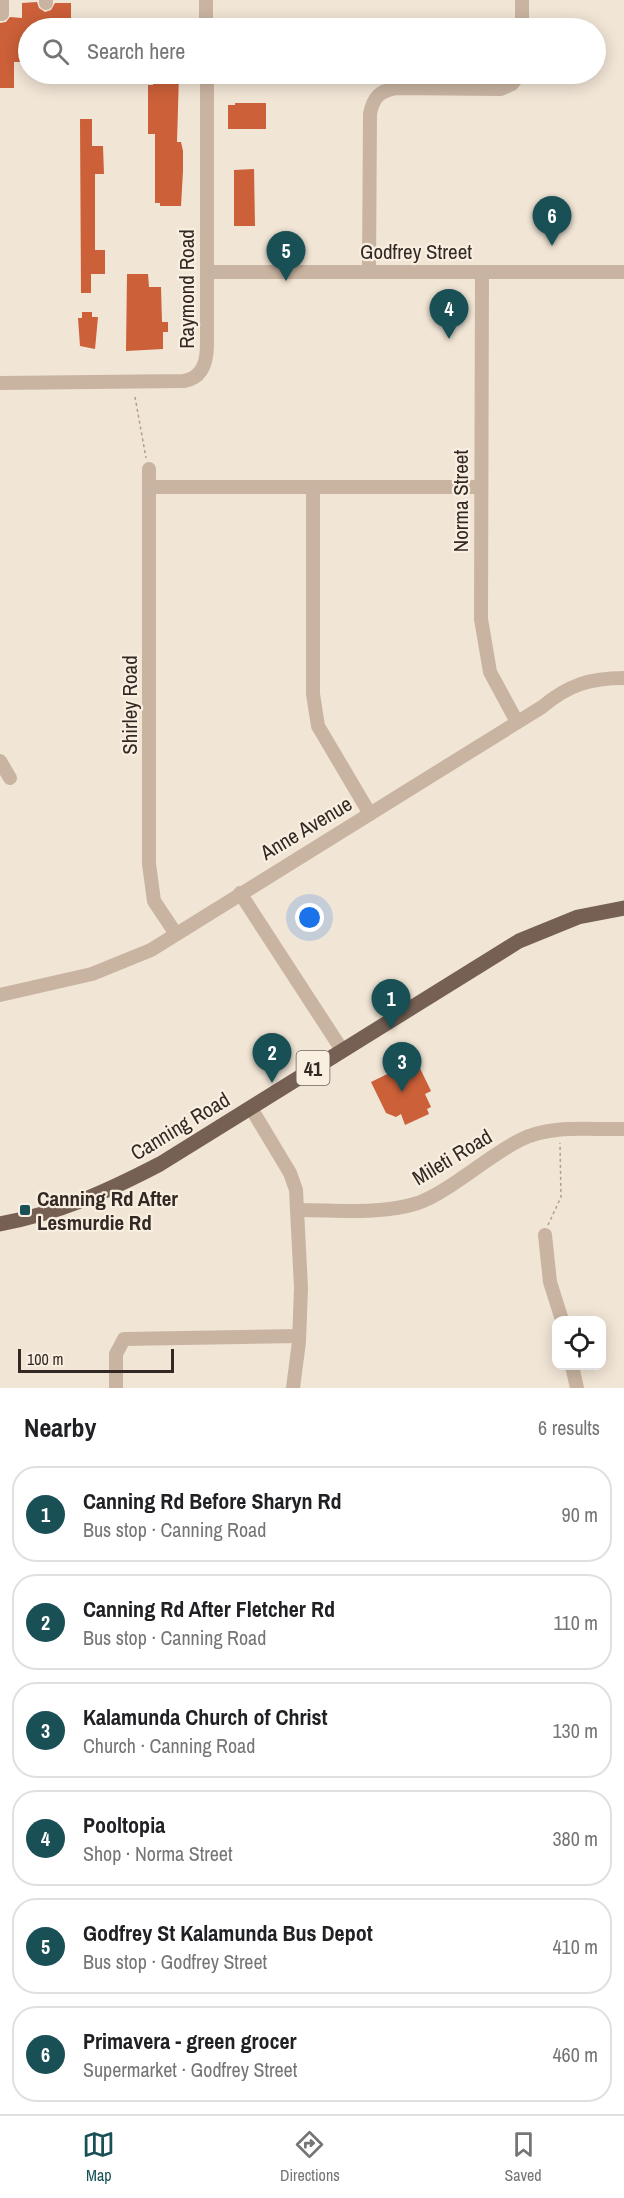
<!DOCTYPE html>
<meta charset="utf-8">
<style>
body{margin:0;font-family:"Archivo Narrow",sans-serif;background:#f6f6f6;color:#202124}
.controls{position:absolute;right:18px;bottom:18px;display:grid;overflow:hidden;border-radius:12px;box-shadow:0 3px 15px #0003}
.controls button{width:54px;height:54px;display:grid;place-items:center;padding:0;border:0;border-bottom:2px solid #e0e0e0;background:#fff;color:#202124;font:30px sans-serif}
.scale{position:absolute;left:18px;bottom:15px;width:156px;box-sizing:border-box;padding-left:6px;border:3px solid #332924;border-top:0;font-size:16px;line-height:21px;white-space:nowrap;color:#332924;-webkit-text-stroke:4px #f9efe1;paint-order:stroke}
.you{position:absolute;left:310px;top:918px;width:21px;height:21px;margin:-15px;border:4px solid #fff;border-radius:50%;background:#1a73e8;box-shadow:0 0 0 9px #1a73e833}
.badge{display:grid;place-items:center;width:39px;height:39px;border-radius:50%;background:#195056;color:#fff;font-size:20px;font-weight:700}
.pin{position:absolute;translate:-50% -50px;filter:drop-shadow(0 2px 3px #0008)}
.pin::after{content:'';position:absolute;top:32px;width:21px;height:18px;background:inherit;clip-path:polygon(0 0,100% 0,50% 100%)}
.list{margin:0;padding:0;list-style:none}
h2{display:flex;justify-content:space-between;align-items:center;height:78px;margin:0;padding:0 24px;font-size:26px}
h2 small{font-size:20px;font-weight:400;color:#757577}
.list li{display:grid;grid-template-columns:39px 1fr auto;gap:18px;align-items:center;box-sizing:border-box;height:96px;margin:0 12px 12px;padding:0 12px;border:2px solid #e0e0e0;border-radius:24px}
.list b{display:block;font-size:22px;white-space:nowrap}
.list p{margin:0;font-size:20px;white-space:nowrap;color:#757577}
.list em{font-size:20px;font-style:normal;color:#757577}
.icon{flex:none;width:33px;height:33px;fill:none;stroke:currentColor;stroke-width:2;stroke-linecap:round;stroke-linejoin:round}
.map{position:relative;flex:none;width:624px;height:1388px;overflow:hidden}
.search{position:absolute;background:#fff;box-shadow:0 3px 15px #0003;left:18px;right:18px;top:18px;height:66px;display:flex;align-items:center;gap:15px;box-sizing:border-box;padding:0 21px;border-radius:33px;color:#757577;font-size:22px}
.sheet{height:726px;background:#fff}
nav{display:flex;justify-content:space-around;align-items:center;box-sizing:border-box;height:84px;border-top:2px solid #e0e0e0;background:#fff;font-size:16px;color:#757577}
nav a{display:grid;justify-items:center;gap:3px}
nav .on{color:#195056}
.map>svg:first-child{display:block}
.building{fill:#cb6039}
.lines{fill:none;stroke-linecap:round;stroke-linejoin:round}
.path{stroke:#b59e8b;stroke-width:1.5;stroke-dasharray:3 3;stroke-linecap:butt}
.minor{stroke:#c9b4a1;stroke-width:14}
.major{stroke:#766054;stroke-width:15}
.poi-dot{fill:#195056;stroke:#f9efe1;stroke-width:2}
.labels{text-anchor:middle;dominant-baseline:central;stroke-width:4.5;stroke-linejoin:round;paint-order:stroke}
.shield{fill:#f9efe1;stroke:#6e645d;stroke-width:1.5}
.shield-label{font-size:20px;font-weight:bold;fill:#332924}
.street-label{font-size:21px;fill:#332924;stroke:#f9efe1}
.poi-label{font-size:21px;font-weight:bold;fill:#332924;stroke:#f9efe1;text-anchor:start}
</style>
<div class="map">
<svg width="624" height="1388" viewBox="0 0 624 1388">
<rect width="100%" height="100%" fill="#f1e5d5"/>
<g class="building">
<path d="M37,2l2,6 6,4 6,-2 4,-7h16v25h-43v34h-14v26h-14v-65l6,-1 4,-5 12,1v-15z"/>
<path d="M153,74h26l-2,68h4l2,9v20l-2,35h-21v-3h-5v-69h-7v-49h5z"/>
<path d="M235,103h31v26h-38v-24h7z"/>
<path d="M80,119h12v27h11l1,28h-9v76h10v24h-14v19h-10z"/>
<path d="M254,169l1,57h-21v-56z"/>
<path d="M127,274h21l1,13h12l1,35h6v10h-5v17l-37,2z"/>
<path d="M82,312h10v5h6l-3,32 -15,-3 -2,-28h4z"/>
<path d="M416,1060l15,31 -6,3 6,13 -4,2 2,5 -24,11 -4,-11 -5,3 -10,-4 -15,-31z"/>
</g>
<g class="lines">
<g class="path">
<path d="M135,397l11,61"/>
<path d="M548,1225l13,-28 -1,-54"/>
</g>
<g class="minor">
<path d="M2,0v14"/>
<path d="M206,0v28"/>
<path d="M46,3v-3"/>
<path d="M522,28v-28"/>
<path d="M207,272h417"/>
<path d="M369,272l1,-158c3,-16 9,-23 26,-26l105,1 11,-5 8,-10"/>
<path d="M482,272l-1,347 9,53 27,50"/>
<path d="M0,383l184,-2c19,-3 23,-20 23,-37v-270"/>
<path d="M149,469v395l5,37 22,33"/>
<path d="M151,487h330"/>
<path d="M313,487v207l5,32 52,88"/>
<path d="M0,761l10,17"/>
<path d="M240,893l102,157"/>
<path d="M0,995l92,-21 59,-24 391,-243c26,-22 48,-29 82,-29"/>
<path d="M251,1108l39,65 6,17 5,98 -2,54 -6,46"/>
<path d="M299,1210c39,0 81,5 119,-7 31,-11 70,-47 102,-63 31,-16 70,-10 104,-11"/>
<path d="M545,1235l5,47 12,38"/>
<path d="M572,1366l5,22"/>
<path d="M116,1388v-34l8,-15 175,-3"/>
</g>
<path class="major" d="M0,1224c62,-12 104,-31 160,-60l359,-223 59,-24 46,-9"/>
</g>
<rect class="poi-dot" x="19" y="1204" width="12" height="12" rx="3"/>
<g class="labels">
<rect class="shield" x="296.5" y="1051" width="33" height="34" rx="4.5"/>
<g class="shield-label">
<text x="313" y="1068">41</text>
</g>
<g class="street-label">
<text x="416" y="251">Godfrey Street</text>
<text transform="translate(186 289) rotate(-90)">Raymond Road</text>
<text transform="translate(460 501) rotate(-90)">Norma Street</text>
<text transform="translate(129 705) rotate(-90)">Shirley Road</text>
<text transform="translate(306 828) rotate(-31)">Anne Avenue</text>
<text transform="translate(180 1126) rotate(-31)">Canning Road</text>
<text transform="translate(452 1157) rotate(-31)">Mileti Road</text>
</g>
<g class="poi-label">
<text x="37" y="1198">Canning Rd After<tspan x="37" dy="24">Lesmurdie Rd</tspan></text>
</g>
</g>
</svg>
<div class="controls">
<button><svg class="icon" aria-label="locate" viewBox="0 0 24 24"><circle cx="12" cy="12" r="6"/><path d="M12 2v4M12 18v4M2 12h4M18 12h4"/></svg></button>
</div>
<div class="scale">100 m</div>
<div class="you"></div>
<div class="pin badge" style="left:391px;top:1029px">1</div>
<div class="pin badge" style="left:272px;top:1083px">2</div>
<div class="pin badge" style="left:402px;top:1092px">3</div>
<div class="pin badge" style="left:449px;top:339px">4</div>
<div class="pin badge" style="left:286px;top:281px">5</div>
<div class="pin badge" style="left:552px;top:246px">6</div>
<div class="search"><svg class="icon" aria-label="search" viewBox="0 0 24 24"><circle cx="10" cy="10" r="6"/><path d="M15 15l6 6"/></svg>Search here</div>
</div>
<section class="sheet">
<h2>Nearby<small>6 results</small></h2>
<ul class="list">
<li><span class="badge">1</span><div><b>Canning Rd Before Sharyn Rd</b><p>Bus stop · Canning Road</p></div><em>90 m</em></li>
<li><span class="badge">2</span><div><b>Canning Rd After Fletcher Rd</b><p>Bus stop · Canning Road</p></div><em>110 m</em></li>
<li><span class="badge">3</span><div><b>Kalamunda Church of Christ</b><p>Church · Canning Road</p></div><em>130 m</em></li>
<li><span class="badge">4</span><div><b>Pooltopia</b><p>Shop · Norma Street</p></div><em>380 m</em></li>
<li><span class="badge">5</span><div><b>Godfrey St Kalamunda Bus Depot</b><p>Bus stop · Godfrey Street</p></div><em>410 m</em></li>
<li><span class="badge">6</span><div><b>Primavera - green grocer</b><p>Supermarket · Godfrey Street</p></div><em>460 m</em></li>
</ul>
</section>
<nav>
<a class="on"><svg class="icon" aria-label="map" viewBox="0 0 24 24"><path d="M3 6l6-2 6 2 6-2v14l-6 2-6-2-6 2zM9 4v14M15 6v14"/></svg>Map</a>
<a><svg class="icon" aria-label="directions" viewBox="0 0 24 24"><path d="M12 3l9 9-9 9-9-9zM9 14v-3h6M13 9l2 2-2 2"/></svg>Directions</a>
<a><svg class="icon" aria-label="saved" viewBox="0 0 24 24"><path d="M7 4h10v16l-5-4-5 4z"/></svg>Saved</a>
</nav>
